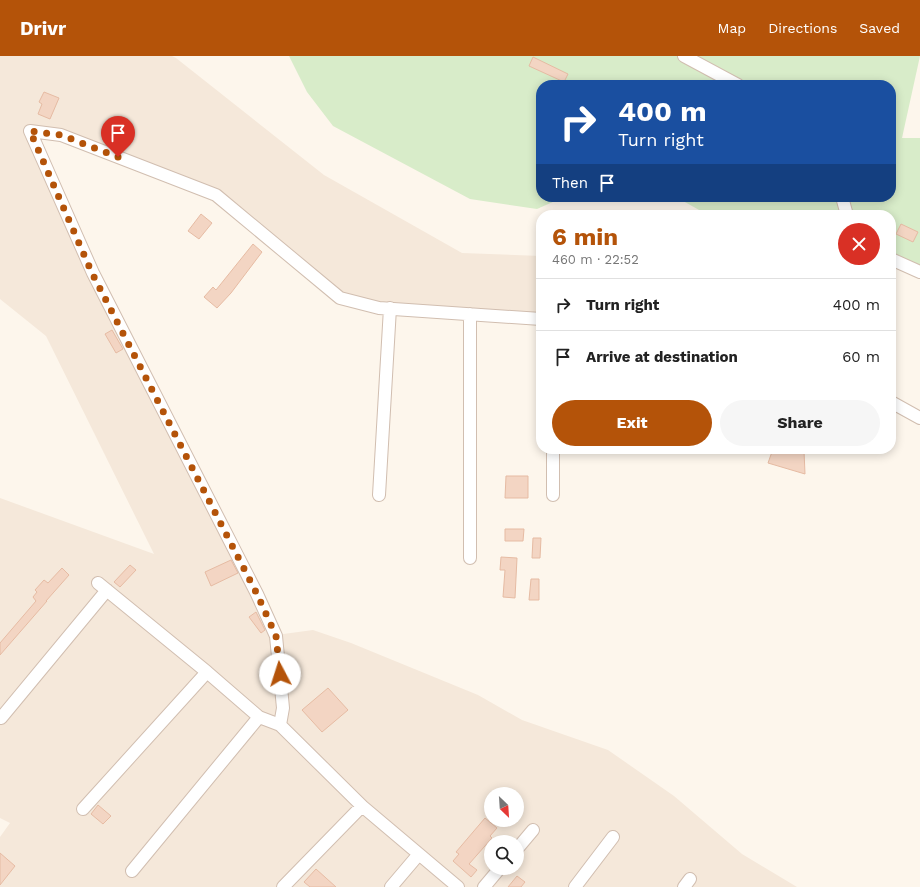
<!DOCTYPE html>
<meta charset="utf-8">
<style>
:root{--surface:#fff;--page:#f6f6f6;--text:#222;--muted:#767676;--line:#e0e0e0;--accent:#b45309}
body{margin:0;font-family:"Work Sans",sans-serif;background:var(--page);color:var(--text);height:100vh;display:flex;flex-direction:column;font-size:15px;white-space:nowrap}
*{box-sizing:border-box;margin:0}
p{font-size:13px;color:var(--muted)}
.icon{flex:none;width:22px;height:22px;fill:none;stroke:currentColor;stroke-width:2;stroke-linecap:round;stroke-linejoin:round}
.map{position:relative;flex:1;overflow:hidden}
.details{position:absolute;left:536px;top:154px;width:360px;height:244px;display:flex;flex-direction:column;background:var(--surface);border-radius:16px;box-shadow:0 2px 10px #0003}
.details>*{flex:none}
.hud{position:absolute;left:536px;top:24px;width:360px;height:122px;border-radius:16px;box-shadow:0 2px 10px #0003;background:#1a4fa0;color:#fff;overflow:hidden}
.needle{width:26px;rotate:155deg}
.buttons{position:absolute;left:484px;top:731px;display:grid;gap:8px}
.buttons a{display:grid;place-items:center;width:40px;height:40px;border-radius:50%;background:var(--surface);box-shadow:0 2px 10px #0003;font-size:20px}
.pin{position:absolute;display:grid;place-items:center;width:34px;height:34px;color:#fff;margin:-41px -17px;border-radius:50% 50% 50% 0;rotate:-45deg;box-shadow:0 0 4px #0007}
.pin .icon{rotate:45deg}
.me{position:absolute;width:44px;margin:-22px;rotate:355deg;stroke-linejoin:round;filter:drop-shadow(0 0 3px #0008)}
.turn{display:flex;align-items:center;gap:14px;height:84px;padding:0 16px;font-size:18px}
.turn .icon{width:52px;height:52px;stroke-width:2.5}
.turn b{display:block;font-size:28px;line-height:34px}
.then{display:flex;align-items:center;height:38px;padding:0 16px;background:#0003;gap:8px;font-size:15px}
.round{display:grid;place-items:center;flex:none;width:42px;height:42px;border-radius:21px;background:var(--page)}
.head{display:flex;align-items:center;justify-content:space-between;height:68px;padding:0 16px}
h1{font-size:24px;font-weight:700;line-height:30px;color:var(--accent)}
.cta{display:flex;gap:8px;margin-top:auto;padding:8px 16px}
.cta a{flex:1;height:46px;border-radius:24px;background:var(--accent);color:#fff;font-size:16px;font-weight:700;line-height:46px;text-align:center}
.cta a+a{background:var(--page);color:var(--text)}
ul{padding:0;list-style:none}
li{display:flex;align-items:center;gap:12px;height:52px;padding:0 16px;border-top:1px solid var(--line)}
li div{flex:1}
li b{display:block;font-size:15px}
li em{font-style:normal}
header{display:flex;align-items:center;gap:24px;box-sizing:border-box;height:56px;padding:0 20px;background:var(--accent);color:#fff}
header strong{font-size:19px}
nav{display:flex;gap:22px;margin-inline-start:auto;font-size:14px}
.map>svg:first-child{display:block}
</style>
<header>
<strong>Drivr</strong>
<nav><a>Map</a><a>Directions</a><a>Saved</a></nav>
</header>
<div class="map">
<svg width="920" height="831" viewBox="0 0 920 831">
<rect width="100%" height="100%" fill="#fdf6ec"/>
<!-- residential -->
<path fill="#f5e8da" fill-rule="evenodd" d="M 0,0 L 172,0 L 176,2 L 324,119 L 462,197 L 541,200 L 541,263 L 340,242 L 216,139 L 61,79 L 30,75 L 276,579 L 313,574 L 351,587 L 478,639 L 522,664 L 608,694 L 674,740 L 742,798 L 797,831 L 0,831 L 0,781 L 10,767 L 0,762 L 0,442 L 154,498 L 46,280 L 0,243 ZM 491,738 L 517,738 L 517,764 L 491,764 ZM 491,786 L 517,786 L 517,812 L 491,812 Z"/>
<!-- green -->
<path fill="#d8ecc9" d="M 289,0 L 920,0 L 902,82 L 920,82 L 920,212 L 891,198 L 891,159 L 708,159 L 676,141 L 891,141 L 891,29 L 541,29 L 541,141 L 564,141 L 537,153 L 470,143 L 333,70 L 307,36 Z"/>
<!-- building -->
<path fill="#f3d5c3" stroke="#e6bba3" d="M 533,1 L 568,18 L 564,26 L 529,10 Z
M 44,36 L 59,42 L 50,63 L 38,58 L 42,48 L 39,46 Z
M 201,158 L 212,167 L 199,183 L 188,175 Z
M 901,168 L 918,176 L 913,186 L 896,178 Z
M 253,188 L 262,196 L 231,237 L 217,252 L 204,241 L 213,231 L 216,234 Z
M 112,274 L 123,293 L 116,297 L 105,278 Z
M 773,393 L 798,393 L 804,395 L 805,418 L 768,407 Z
M 506,420 L 528,420 L 528,442 L 505,442 Z
M 505,473 L 524,473 L 523,485 L 505,485 Z
M 533,482 L 541,482 L 540,502 L 532,502 Z
M 501,501 L 517,502 L 515,542 L 503,541 L 505,514 L 500,514 Z
M 231,504 L 238,517 L 211,530 L 205,516 Z
M 130,509 L 136,514 L 120,531 L 114,526 Z
M 62,512 L 69,519 L 46,545 L 47,545 L 0,599 L 0,587 L 36,545 L 33,541 L 37,536 L 35,534 L 44,524 L 48,527 Z
M 531,523 L 539,523 L 539,544 L 529,544 Z
M 256,556 L 265,574 L 261,577 L 249,561 Z
M 328,632 L 348,654 L 322,676 L 302,654 Z
M 98,749 L 111,760 L 103,768 L 91,758 Z
M 485,762 L 497,772 L 490,780 L 492,782 L 469,808 L 477,814 L 471,821 L 453,805 L 459,798 L 456,796 Z
M 0,797 L 15,810 L 0,829 Z
M 316,813 L 336,831 L 310,831 L 304,826 Z
M 517,820 L 525,826 L 521,831 L 508,831 Z"/>
<g fill="none" stroke-linecap="round" stroke-linejoin="round">
<defs>
<path id="minor" d="M 684,0 L 738,29
M 842,141 L 847,159
M 891,203 L 920,216
M 891,346 L 920,362
M 379,439 L 390,252
M 553,439 L 553,393
M 470,502 L 470,258
M 98,527 L 207,616 L 259,661 L 280,669 L 362,750 L 458,831
M 1,662 L 107,534
M 280,669 L 283,652 L 276,580 L 257,538 L 93,217 L 30,75 L 61,79 L 216,139 L 340,242 L 379,252 L 541,263
M 83,753 L 207,616
M 517,793 L 533,774
M 132,815 L 259,661
M 283,831 L 362,750
M 391,831 L 419,798
M 484,831 L 500,812
M 575,831 L 613,781
M 684,831 L 690,823"/>
</defs>
<!-- minor casing -->
<use href="#minor" stroke="#d1beb0" stroke-width="14"/>
<!-- minor -->
<use href="#minor" stroke="#fff" stroke-width="12"/>
</g>
<g fill="none" stroke-linecap="round" stroke-linejoin="round">
<!-- route -->
<path stroke="#b45309" stroke-width="7" stroke-dasharray="0 12.6" d="M 118,101 L 61,79 L 30,75 L 92,217 L 257,538 L 276,580 L 280,618"/>
</g>
</svg>
<div class="buttons">
<a><svg class="needle" viewBox="-14 -14 28 28"><path d="M0-13l5 13h-10z" fill="#e53935"/><path d="M0 13l5-13h-10z" fill="#767676"/></svg></a>
<a><svg class="icon" aria-label="search" viewBox="0 0 24 24"><circle cx="10" cy="10" r="6"/><path d="M15 15l6 6"/></svg></a>
</div>
<div class="pin" style="left:118px;top:101px;background:#d93025"><svg class="icon" aria-label="arrive" viewBox="0 0 24 24"><path d="M6 21V4h12l-3 4 3 4H6"/></svg></div>
<svg class="me" style="left:280px;top:618px" viewBox="-20 -20 40 40"><circle r="19" fill="#fff"/><path d="M0-13L10 11 0 6-10 11z" fill="#b45309"/></svg>
<div class="hud">
<div class="turn"><svg class="icon" aria-label="right" viewBox="0 0 24 24"><path d="M7 20v-9h11M14 6l5 5-5 5"/></svg><div><b>400 m</b>Turn right</div></div>
<div class="then">Then<svg class="icon" aria-label="arrive" viewBox="0 0 24 24"><path d="M6 21V4h12l-3 4 3 4H6"/></svg></div>
</div>
<section class="details">
<div class="head"><div><h1>6 min</h1><p>460 m · 22:52</p></div><a class="round" style="background:#d93025;color:#fff"><svg class="icon" aria-label="close" viewBox="0 0 24 24"><path d="M6 6l12 12M18 6L6 18"/></svg></a></div>
<ul>
<li><svg class="icon" aria-label="right" viewBox="0 0 24 24"><path d="M7 20v-9h11M14 6l5 5-5 5"/></svg><div><b>Turn right</b></div><em>400 m</em></li>
<li><svg class="icon" aria-label="arrive" viewBox="0 0 24 24"><path d="M6 21V4h12l-3 4 3 4H6"/></svg><div><b>Arrive at destination</b></div><em>60 m</em></li>
</ul>
<div class="cta"><a>Exit</a><a>Share</a></div>
</section>
</div>
